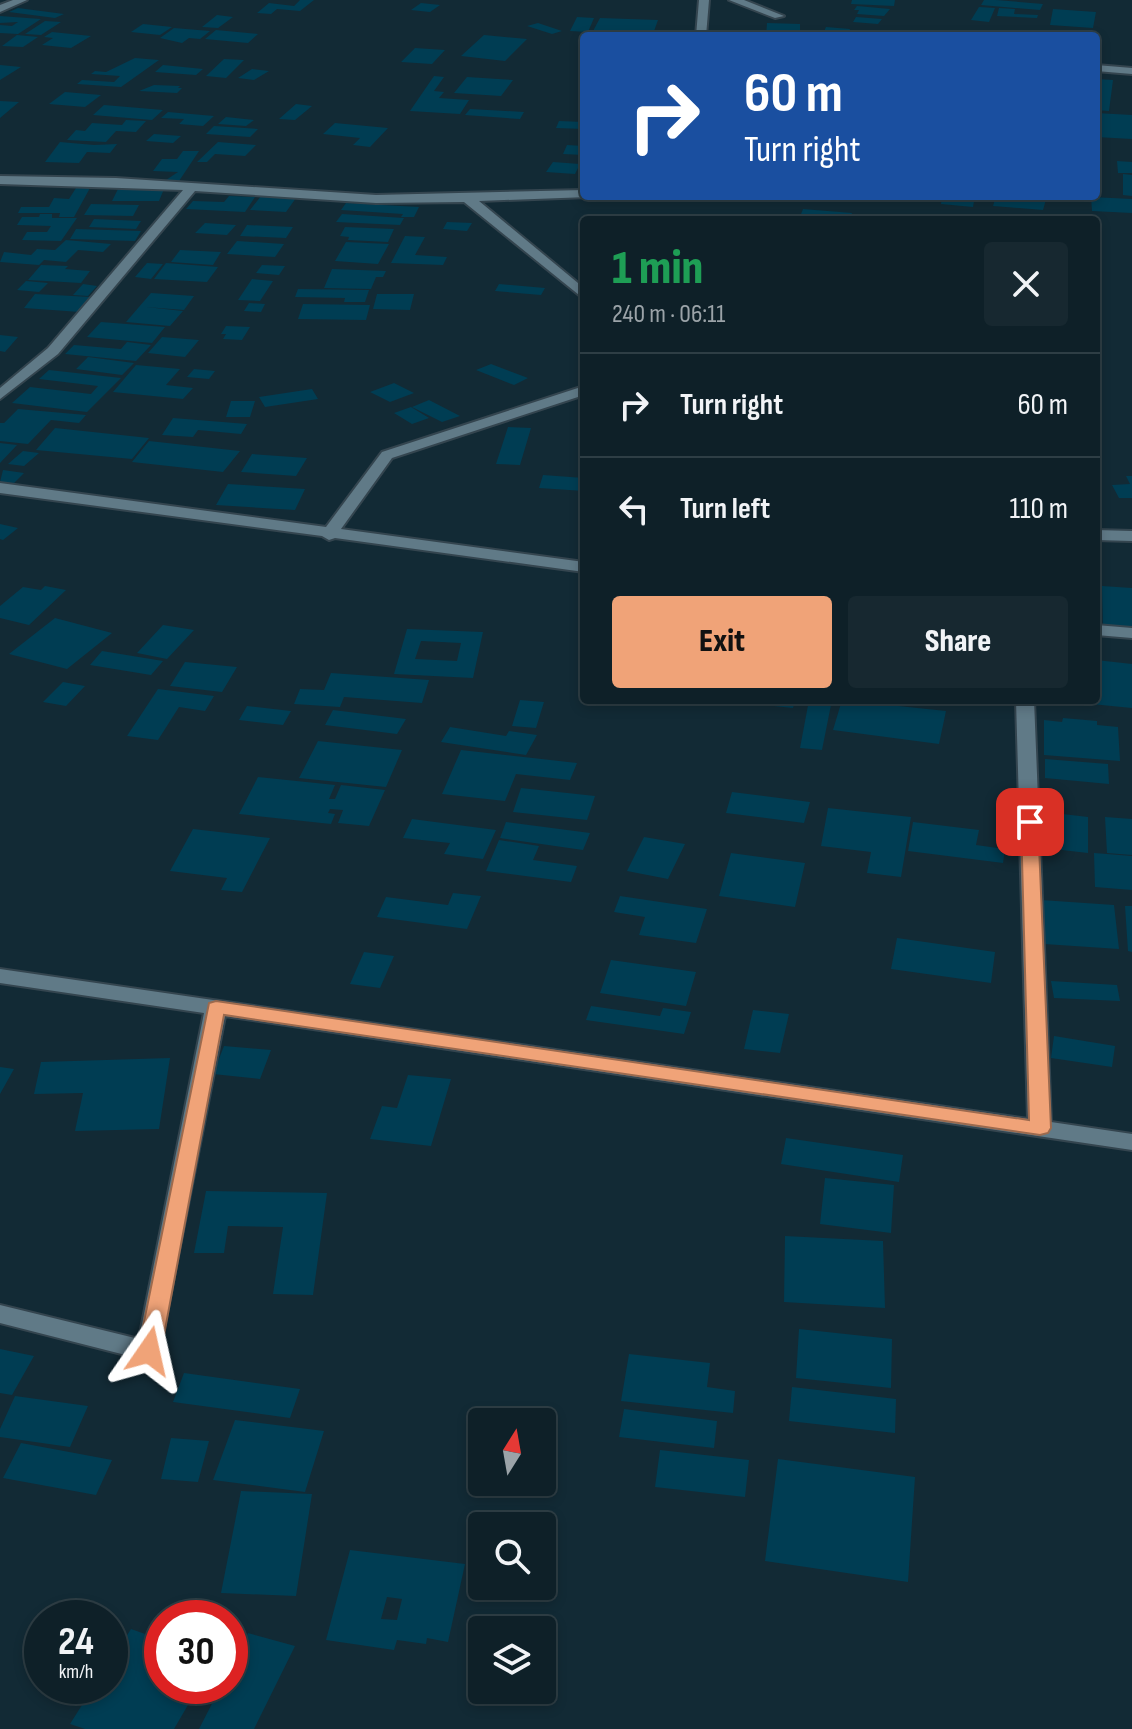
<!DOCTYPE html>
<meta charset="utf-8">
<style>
:root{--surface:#0e2028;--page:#172830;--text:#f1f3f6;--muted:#9ba3a8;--line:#2e3e45;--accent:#f0a378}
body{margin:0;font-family:"Sofia Sans Condensed",sans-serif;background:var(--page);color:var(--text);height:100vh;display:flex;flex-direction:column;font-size:30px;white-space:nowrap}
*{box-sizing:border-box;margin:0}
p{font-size:26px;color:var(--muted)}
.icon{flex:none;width:44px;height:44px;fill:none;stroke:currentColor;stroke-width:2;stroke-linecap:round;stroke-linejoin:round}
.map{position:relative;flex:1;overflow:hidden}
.side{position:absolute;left:580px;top:216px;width:520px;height:488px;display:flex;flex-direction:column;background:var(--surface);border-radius:8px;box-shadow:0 4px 12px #0003,0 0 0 2px var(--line)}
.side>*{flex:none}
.hud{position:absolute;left:580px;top:32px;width:520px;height:168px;border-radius:8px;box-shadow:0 4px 12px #0003,0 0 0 2px var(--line);background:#1a4fa0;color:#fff;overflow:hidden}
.needle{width:52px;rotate:11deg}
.buttons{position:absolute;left:468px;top:1408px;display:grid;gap:16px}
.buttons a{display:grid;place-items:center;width:88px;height:88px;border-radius:8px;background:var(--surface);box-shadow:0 4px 12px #0003,0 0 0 2px var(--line);font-size:40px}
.speed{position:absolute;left:24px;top:1600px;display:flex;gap:16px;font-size:40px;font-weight:700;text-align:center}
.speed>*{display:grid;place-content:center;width:104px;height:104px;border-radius:50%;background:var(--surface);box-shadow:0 4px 12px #0003,0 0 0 2px var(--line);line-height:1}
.speed small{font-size:20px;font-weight:400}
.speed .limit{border:12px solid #d22;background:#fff;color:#111}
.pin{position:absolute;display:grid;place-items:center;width:68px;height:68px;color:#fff;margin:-34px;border-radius:16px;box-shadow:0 4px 12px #0006}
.me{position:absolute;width:88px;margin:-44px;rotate:11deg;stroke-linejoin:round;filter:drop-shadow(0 0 6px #0008)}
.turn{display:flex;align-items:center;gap:28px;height:168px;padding:0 32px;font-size:36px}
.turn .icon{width:104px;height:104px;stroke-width:2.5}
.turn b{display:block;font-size:56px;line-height:68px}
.round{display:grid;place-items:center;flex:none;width:84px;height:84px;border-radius:8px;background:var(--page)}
.headline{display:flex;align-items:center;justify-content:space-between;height:136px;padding:0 32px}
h1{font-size:48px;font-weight:800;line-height:60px;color:#1e9e55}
.primary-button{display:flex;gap:16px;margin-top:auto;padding:16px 32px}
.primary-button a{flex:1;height:92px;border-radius:8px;background:var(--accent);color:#111;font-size:32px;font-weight:800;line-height:92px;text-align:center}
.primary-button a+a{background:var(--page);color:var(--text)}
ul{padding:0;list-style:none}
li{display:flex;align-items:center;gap:24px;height:104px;padding:0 32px;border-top:2px solid var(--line)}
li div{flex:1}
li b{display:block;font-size:30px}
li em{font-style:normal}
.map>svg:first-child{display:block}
</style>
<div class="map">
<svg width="1132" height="1729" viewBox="0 0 1132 1729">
<rect width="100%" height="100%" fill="#122a35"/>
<!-- building -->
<path fill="#003d53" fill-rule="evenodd" d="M 300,0 L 314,0 L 300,11 L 277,9 L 271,14 L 257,13 L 269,3 L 294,6 Z
M 852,0 L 895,0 L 894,6 L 851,4 Z
M 984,0 L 996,0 L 1043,4 L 1040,10 L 981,5 Z
M 421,3 L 440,5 L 430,12 L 411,10 Z
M 857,6 L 890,9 L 884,16 L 857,14 L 859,10 L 854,10 Z
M 979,7 L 995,8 L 989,22 L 971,20 Z
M 18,8 L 64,14 L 55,18 L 9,12 Z
M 999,8 L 1015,9 L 1014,14 L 1038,15 L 1037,18 L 997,16 Z
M 1053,9 L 1096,12 L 1093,28 L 1050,25 Z
M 217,15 L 233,17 L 218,28 L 202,27 Z
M 0,16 L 41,19 L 18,34 L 0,33 L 0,25 L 12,26 L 18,22 L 0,23 Z
M 577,17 L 594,18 L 588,32 L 570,31 Z
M 856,17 L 882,19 L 878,24 L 853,22 Z
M 600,18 L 658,20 L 653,34 L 593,31 Z
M 45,21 L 61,22 L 41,35 L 25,34 Z
M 538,23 L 562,31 L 552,34 L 527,26 Z
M 767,23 L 800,24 L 800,36 L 766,36 Z
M 143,24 L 172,27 L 160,35 L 131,32 Z
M 826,27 L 850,29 L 847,36 L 823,34 Z
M 174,28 L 210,31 L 200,39 L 189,38 L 182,43 L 160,38 Z
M 216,30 L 258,34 L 248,43 L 205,39 Z
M 52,32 L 91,36 L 71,48 L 42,45 L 53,38 L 44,37 Z
M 17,35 L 38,37 L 23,47 L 2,46 Z
M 484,35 L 527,39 L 505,61 L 461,56 Z
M 415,48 L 445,50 L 432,64 L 401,62 Z
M 135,58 L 159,60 L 121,87 L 77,84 L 82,80 L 114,82 L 120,76 L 91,74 L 95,71 L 106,72 Z
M 224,59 L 244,60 L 226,78 L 206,76 Z
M 0,65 L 21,67 L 0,80 Z
M 163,65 L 203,69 L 196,75 L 155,72 Z
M 252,69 L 269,71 L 254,80 L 238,78 Z
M 434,76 L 444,77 L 434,91 L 444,92 L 439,98 L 469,100 L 460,114 L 410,111 Z
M 467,77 L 513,80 L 501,96 L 454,93 Z
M 1096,79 L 1113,80 L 1109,111 L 1096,110 Z
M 154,85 L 180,86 L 178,88 L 182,88 L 177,93 L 139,91 Z
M 65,92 L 101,95 L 85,107 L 49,104 Z
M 0,101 L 19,102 L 0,118 Z
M 296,104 L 312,106 L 295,120 L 279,119 Z
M 104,105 L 163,110 L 152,120 L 93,115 Z
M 470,109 L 524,112 L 520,119 L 465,115 Z
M 168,112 L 214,116 L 203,126 L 179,124 L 184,119 L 161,118 Z
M 1096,113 L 1132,115 L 1132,139 L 1096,137 Z
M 226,117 L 254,120 L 246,126 L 218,124 Z
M 126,120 L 146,121 L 136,132 L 116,131 L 106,142 L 67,140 L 76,130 L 85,131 L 92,123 L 122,125 Z
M 559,121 L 584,122 L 584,129 L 556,128 Z
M 335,123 L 388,128 L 370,147 L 353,145 L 360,138 L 323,134 Z
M 214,126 L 258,129 L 250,137 L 206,134 Z
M 154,134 L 181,136 L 173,143 L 146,141 Z
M 60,142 L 94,145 L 117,144 L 110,153 L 87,152 L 79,163 L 45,162 Z
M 218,142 L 256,145 L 245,156 L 215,154 L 207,162 L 197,162 Z
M 567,145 L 584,146 L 584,155 L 563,154 Z
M 183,151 L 199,151 L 179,181 L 166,180 L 178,172 L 153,171 L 162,159 L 177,159 Z
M 1117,161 L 1132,162 L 1132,173 L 1118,173 Z
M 553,162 L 580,164 L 575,174 L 546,172 Z
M 1123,174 L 1132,175 L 1132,196 L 1123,195 Z
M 76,188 L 90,188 L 74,217 L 59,217 L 60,213 L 18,213 L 21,207 L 49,207 L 54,198 L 69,199 Z
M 118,189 L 164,189 L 159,201 L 112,201 Z
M 229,196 L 255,197 L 245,212 L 186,209 L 193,201 L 224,202 Z
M 261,196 L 296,198 L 286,212 L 250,210 Z
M 942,196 L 975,196 L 973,207 L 941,204 Z
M 996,196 L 1047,196 L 1043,210 L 993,206 Z
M 1091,197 L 1132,199 L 1132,213 L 1092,211 Z
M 346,203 L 419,207 L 414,217 L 401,217 L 403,214 L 341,210 Z
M 91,204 L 139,205 L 133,216 L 84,215 Z
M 803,209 L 852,213 L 850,220 L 824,220 L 826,216 L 801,214 Z
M 40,214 L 52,214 L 52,218 L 77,218 L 61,241 L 22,240 L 27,232 L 47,232 L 51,226 L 17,225 L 22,217 L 39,217 Z
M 342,214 L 404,218 L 400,225 L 336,222 Z
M 736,214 L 790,214 L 791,220 L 737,219 Z
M 94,219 L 141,221 L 136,229 L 89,227 Z
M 447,222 L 472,223 L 467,231 L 443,229 Z
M 205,223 L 236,225 L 227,235 L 195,233 Z
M 247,225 L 293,227 L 286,238 L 240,236 Z
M 345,227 L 394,229 L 388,242 L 348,240 L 349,237 L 340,236 Z
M 76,229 L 141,231 L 135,241 L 70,239 Z
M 405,236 L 425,237 L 415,255 L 447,257 L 443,265 L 391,263 Z
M 66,240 L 111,244 L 103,252 L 78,250 L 66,262 L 44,260 L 39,265 L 0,262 L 4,252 L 31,255 L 37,249 L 55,250 Z
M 237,241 L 284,244 L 275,257 L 227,254 Z
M 346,242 L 389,244 L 378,264 L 335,261 Z
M 180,250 L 221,252 L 213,265 L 171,262 Z
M 147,263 L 163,264 L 151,279 L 135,277 Z
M 166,263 L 218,267 L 207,282 L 154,279 Z
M 41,265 L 68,266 L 65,269 L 90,271 L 81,283 L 28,280 Z
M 262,265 L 285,266 L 279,275 L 256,273 Z
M 332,269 L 386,271 L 383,277 L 376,277 L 371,289 L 324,288 Z
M 252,279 L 273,281 L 260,301 L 238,300 Z
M 26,281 L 48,283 L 39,292 L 17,290 Z
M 83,284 L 97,286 L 88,296 L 73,295 Z
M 499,284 L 545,288 L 541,295 L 495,291 Z
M 298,289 L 369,290 L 365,302 L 344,302 L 345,298 L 295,297 Z
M 151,293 L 194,296 L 184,310 L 146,307 L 183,311 L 170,326 L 126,322 Z
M 35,294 L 91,297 L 80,312 L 24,308 Z
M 377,294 L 414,294 L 410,310 L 373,309 Z
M 249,303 L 265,304 L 261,312 L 244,311 Z
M 303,304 L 370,305 L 366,320 L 298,319 Z
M 101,322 L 165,327 L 152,343 L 87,337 Z
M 226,326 L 250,327 L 242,340 L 223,339 L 226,334 L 221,334 Z
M 0,335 L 18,337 L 5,352 L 0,351 Z
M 162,337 L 199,340 L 185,357 L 148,353 Z
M 127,342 L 151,345 L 136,361 L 65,354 L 74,345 L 121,349 Z
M 88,357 L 134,363 L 122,375 L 76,369 Z
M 491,364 L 528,378 L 514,385 L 476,370 Z
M 136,365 L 180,369 L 166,385 L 193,388 L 183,399 L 113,392 Z
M 194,369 L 215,371 L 209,379 L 187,377 Z
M 49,370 L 121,378 L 87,412 L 12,403 L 30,387 L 91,394 L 98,386 L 39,379 Z
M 394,383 L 414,393 L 390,402 L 370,392 Z
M 312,389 L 318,399 L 265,407 L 259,397 Z
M 429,400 L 460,416 L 442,422 L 412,407 Z
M 231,401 L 255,401 L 250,417 L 226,417 Z
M 411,407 L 429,418 L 412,424 L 394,413 Z
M 18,409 L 86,415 L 79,423 L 51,420 L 28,444 L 0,441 L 0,423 L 4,423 Z
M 173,418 L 247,424 L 241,434 L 198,430 L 193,437 L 162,435 Z
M 508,427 L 531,428 L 520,465 L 496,464 Z
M 55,428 L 149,438 L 132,459 L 36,450 Z
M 149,441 L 240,451 L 223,472 L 132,462 Z
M 0,443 L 17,445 L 0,463 Z
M 23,451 L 39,453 L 24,466 L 8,464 Z
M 252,454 L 307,458 L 296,476 L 241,472 Z
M 3,470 L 24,473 L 14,483 L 0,482 Z
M 543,475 L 584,478 L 584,491 L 539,488 Z
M 1126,476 L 1132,476 L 1132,498 L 1119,498 L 1112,485 L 1130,484 Z
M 228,484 L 305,489 L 295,510 L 216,505 Z
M 0,524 L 18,528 L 3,540 L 0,539 Z
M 45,586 L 66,590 L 29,625 L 0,618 L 0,606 L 23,587 L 41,590 Z
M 1102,586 L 1132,588 L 1132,631 L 1103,629 Z
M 55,618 L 112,633 L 67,669 L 9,654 Z
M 163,625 L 194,630 L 167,659 L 137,653 Z
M 407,629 L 483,632 L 473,678 L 394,674 ZM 421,641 L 461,643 L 457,661 L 415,659 Z
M 102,651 L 163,661 L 151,675 L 90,665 Z
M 1096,660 L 1132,664 L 1132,708 L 1071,702 L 1096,700 Z
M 185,662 L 237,667 L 222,692 L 170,686 Z
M 331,673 L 429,680 L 422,703 L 344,697 L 340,707 L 294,704 L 300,689 L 324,690 Z
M 63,682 L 85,686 L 66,706 L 43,702 Z
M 158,689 L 214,696 L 205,711 L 179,707 L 158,740 L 127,736 Z
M 520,700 L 544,702 L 536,728 L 512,726 Z
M 745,700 L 795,700 L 793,708 L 744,703 Z
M 809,700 L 832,700 L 822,750 L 800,748 Z
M 842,700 L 946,711 L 939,744 L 833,730 Z
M 247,706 L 291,711 L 283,725 L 239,720 Z
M 333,710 L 406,719 L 397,734 L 325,725 Z
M 1063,718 L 1097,721 L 1097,725 L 1118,727 L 1120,761 L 1044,755 L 1044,720 L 1062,722 Z
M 450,727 L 506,736 L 509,731 L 537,735 L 526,755 L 441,742 Z
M 318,741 L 402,750 L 386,787 L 299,778 Z
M 461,750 L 577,763 L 570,780 L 516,774 L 505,801 L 442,794 Z
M 1045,759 L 1108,764 L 1109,784 L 1045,778 Z
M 258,777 L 335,785 L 329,799 L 335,799 L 341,785 L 385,790 L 369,826 L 338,823 L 343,810 L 330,809 L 328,813 L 335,814 L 331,824 L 239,814 Z
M 521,788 L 595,796 L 587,820 L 513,812 Z
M 732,792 L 810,802 L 804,823 L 726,813 Z
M 828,808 L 911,817 L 901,877 L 867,873 L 871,852 L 821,846 Z
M 1037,811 L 1088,817 L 1088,853 L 1036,847 Z
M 1105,817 L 1132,819 L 1132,855 L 1107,853 Z
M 412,819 L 496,830 L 483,859 L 444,854 L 450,843 L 403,838 Z
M 506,822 L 590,833 L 583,850 L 500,838 Z
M 913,822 L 979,830 L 976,845 L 1005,849 L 1003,863 L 908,851 Z
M 193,829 L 270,838 L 242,892 L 221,890 L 227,878 L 170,871 Z
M 644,837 L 685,844 L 668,879 L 627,871 Z
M 499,840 L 539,846 L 533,860 L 577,866 L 571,882 L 486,871 Z
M 731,853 L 805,863 L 795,907 L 719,896 Z
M 1094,853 L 1132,856 L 1132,890 L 1095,887 Z
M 453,893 L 481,896 L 467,929 L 377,917 L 386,897 L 448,905 Z
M 620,896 L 707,909 L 696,943 L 639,935 L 645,917 L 614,912 Z
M 1041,900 L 1114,905 L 1119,949 L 1044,944 Z
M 1125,906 L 1132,906 L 1132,952 L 1128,951 Z
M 897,938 L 995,952 L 991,983 L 891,969 Z
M 364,952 L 394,956 L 380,988 L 350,984 Z
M 611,960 L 696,972 L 686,1006 L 600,993 Z
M 1051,981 L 1117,985 L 1120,1001 L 1054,998 Z
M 591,1006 L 660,1016 L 663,1008 L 691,1012 L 684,1034 L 586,1020 Z
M 753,1010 L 789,1014 L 780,1053 L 744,1049 Z
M 1054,1036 L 1115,1046 L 1112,1067 L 1051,1058 Z
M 224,1046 L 271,1050 L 260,1079 L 213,1074 Z
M 170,1058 L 159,1129 L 75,1131 L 83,1093 L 34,1094 L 41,1062 Z
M 0,1067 L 14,1069 L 0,1094 Z
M 408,1075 L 451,1079 L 431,1146 L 370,1139 L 382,1106 L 397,1108 Z
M 786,1138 L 903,1155 L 899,1182 L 781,1164 Z
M 825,1178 L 894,1185 L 891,1233 L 820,1224 Z
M 206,1191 L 327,1193 L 313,1295 L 273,1294 L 283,1227 L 228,1226 L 224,1253 L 194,1253 Z
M 785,1236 L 883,1241 L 885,1308 L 784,1302 Z
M 799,1329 L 892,1339 L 891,1388 L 796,1378 Z
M 0,1349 L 34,1356 L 12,1395 L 0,1393 Z
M 629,1354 L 710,1363 L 707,1387 L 735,1391 L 733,1413 L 621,1401 Z
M 184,1373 L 300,1389 L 290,1418 L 173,1402 Z
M 792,1387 L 896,1399 L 895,1433 L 789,1421 Z
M 15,1396 L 88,1406 L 70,1447 L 0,1437 L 0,1429 Z
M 624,1409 L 717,1421 L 714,1448 L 619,1437 Z
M 235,1420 L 324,1431 L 305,1492 L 213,1480 Z
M 171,1438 L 209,1441 L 198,1482 L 161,1479 Z
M 21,1443 L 112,1460 L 96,1495 L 3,1478 Z
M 660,1450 L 749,1460 L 745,1497 L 655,1487 Z
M 778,1459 L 915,1477 L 908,1582 L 765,1561 Z
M 241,1491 L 312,1494 L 296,1596 L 221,1593 Z
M 350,1550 L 465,1564 L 448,1642 L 427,1638 L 426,1644 L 397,1640 L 394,1650 L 326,1640 ZM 387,1597 L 402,1599 L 397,1620 L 381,1619 Z
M 131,1629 L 162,1640 L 162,1686 L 199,1686 L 174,1729 L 85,1729 L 70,1724 L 94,1686 L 110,1686 L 110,1662 Z
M 248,1633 L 295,1646 L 254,1729 L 199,1729 L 221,1686 L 230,1686 L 230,1668 Z"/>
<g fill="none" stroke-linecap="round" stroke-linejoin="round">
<defs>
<path id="minor" d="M 13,0 L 27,0 L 0,12 L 0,5 Z
M 699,0 L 709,0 L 706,36 L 696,36 Z
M 729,0 L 744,0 L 784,16 L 775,18 Z
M 1096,65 L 1132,68 L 1132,74 L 1096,71 Z
M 0,176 L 116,178 L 376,195 L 584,190 L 584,196 L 588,197 L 479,201 L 584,288 L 584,299 L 464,202 L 376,203 L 195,191 L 58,354 L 0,399 L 0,388 L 48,348 L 183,190 L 0,184 Z
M 584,386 L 584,395 L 392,458 L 341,529 L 584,562 L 584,572 L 335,538 L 329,540 L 322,536 L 0,493 L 0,483 L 326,527 L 382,452 Z
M 1096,530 L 1132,531 L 1132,541 L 1096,540 Z
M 1096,625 L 1132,628 L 1132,638 L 1096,635 Z
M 1016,700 L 1034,700 L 1051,1122 L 1132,1134 L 1132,1150 L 225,1016 L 158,1358 L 149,1361 L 0,1323 L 0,1305 L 139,1339 L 204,1013 L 0,983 L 0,969 L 1028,1119 Z"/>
</defs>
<!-- minor casing -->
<use href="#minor" stroke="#34454f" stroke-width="4"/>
<!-- minor -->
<use href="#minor" fill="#607a87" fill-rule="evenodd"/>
</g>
<!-- route -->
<path fill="#f0a378" stroke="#9c6a4e" stroke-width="2" d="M 1030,817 L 1038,822 L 1051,1128 L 1048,1133 L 1040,1135 L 224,1015 L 161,1351 L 157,1357 L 149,1359 L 141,1357 L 138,1351 L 209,1003 L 216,1001 L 1029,1120 L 1021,822 Z"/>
</svg>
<div class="buttons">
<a><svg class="needle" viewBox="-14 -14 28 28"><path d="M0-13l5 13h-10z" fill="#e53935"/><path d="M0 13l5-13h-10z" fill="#9ba3a8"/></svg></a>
<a><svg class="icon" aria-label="search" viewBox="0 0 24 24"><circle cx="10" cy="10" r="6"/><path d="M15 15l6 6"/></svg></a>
<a><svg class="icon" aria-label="layers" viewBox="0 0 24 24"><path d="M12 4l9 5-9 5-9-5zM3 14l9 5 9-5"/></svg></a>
</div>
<div class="speed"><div>24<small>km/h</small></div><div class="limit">30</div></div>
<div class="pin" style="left:1030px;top:822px;background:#d93025"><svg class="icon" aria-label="arrive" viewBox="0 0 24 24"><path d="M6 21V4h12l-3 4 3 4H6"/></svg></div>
<svg class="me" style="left:149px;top:1351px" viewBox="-20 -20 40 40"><path d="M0-17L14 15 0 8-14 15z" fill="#f0a378" stroke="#fff" stroke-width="4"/></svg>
<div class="hud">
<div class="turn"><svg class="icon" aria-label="right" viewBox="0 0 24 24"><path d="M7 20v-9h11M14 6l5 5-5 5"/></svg><div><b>60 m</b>Turn right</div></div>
</div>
<section class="side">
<div class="headline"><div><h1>1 min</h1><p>240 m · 06:11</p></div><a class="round"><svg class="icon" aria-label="close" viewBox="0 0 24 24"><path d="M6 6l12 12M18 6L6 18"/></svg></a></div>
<ul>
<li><svg class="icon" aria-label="right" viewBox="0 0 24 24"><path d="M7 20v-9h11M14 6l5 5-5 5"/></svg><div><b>Turn right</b></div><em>60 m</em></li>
<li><svg class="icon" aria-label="left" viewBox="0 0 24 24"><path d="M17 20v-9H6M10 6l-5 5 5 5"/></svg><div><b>Turn left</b></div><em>110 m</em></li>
</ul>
<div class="primary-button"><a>Exit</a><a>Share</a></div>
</section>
</div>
